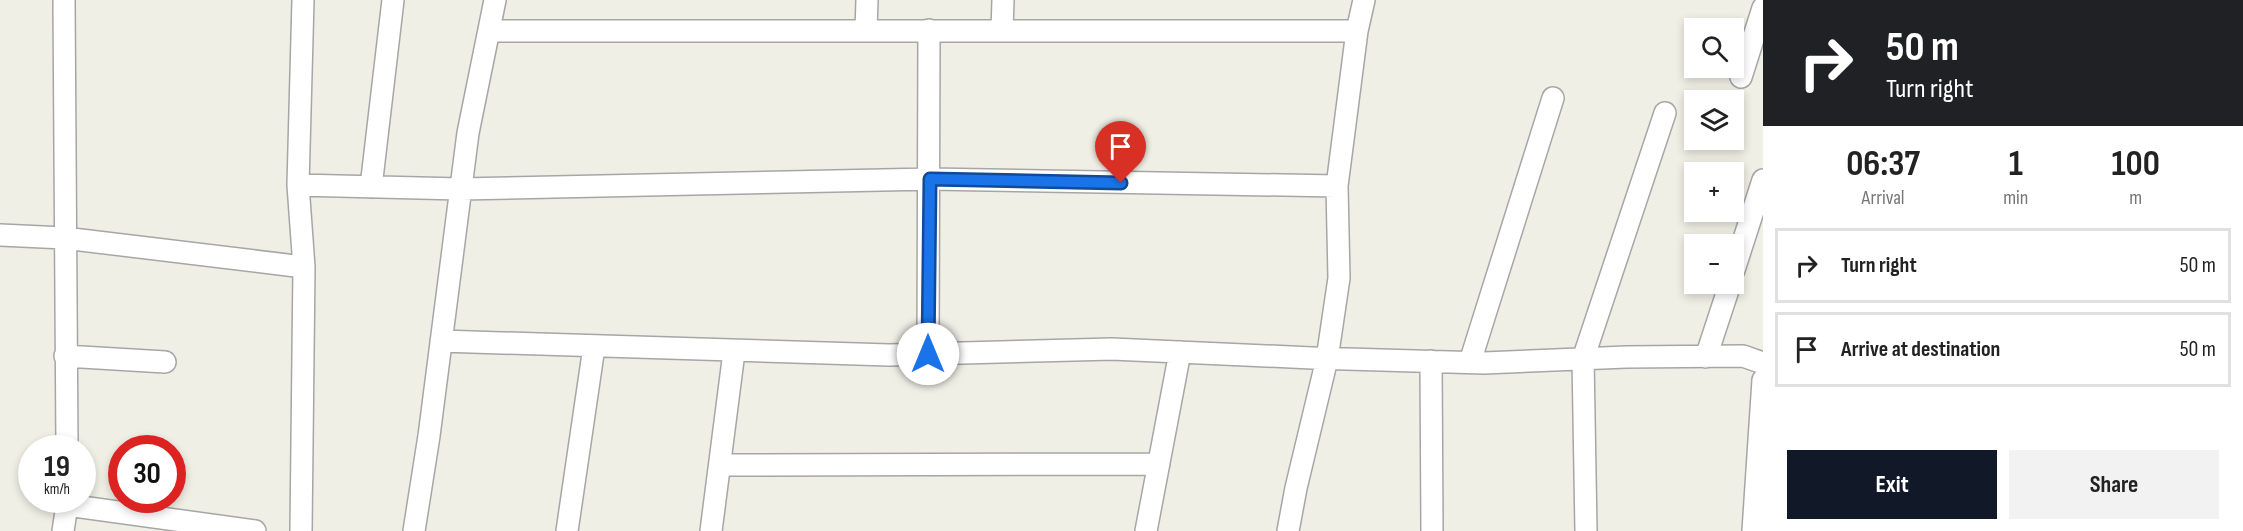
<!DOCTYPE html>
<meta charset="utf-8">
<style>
:root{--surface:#fff;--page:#f2f2f2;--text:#222;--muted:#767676;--line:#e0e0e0;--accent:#111827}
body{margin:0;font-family:"Sofia Sans Condensed",sans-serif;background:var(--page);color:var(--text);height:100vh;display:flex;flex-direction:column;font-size:22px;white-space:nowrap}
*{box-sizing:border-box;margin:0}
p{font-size:20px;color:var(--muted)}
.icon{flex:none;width:33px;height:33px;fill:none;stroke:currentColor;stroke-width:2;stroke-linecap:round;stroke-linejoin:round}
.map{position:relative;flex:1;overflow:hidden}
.side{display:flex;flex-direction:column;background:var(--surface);width:480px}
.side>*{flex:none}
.hud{background:#202124;color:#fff;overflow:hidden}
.fabs{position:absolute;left:1684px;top:18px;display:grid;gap:12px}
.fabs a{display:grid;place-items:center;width:60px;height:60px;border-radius:0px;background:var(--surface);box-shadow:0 3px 9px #0003;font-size:30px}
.speed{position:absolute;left:18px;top:435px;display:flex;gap:12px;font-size:30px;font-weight:700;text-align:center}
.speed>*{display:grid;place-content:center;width:78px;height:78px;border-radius:50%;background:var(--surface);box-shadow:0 3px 9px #0003;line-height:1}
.speed small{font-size:15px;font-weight:400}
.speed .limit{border:9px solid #d22;background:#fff;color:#111}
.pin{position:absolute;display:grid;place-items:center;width:51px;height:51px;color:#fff;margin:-62px -26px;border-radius:50% 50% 50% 0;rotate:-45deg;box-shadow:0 0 6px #0007}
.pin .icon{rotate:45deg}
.me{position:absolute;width:66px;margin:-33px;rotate:0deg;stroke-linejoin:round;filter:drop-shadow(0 0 4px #0008)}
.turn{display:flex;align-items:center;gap:21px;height:126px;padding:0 24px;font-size:27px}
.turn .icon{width:78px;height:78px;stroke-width:2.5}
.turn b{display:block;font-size:42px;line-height:51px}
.eta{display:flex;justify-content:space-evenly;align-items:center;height:102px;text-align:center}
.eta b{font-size:36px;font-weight:700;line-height:42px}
.button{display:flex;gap:12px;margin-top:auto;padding:12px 24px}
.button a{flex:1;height:69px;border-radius:0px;background:var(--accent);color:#fff;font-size:24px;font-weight:700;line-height:69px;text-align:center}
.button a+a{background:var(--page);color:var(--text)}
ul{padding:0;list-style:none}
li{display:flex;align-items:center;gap:18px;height:75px;margin:0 12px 9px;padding:0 12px;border:3px solid var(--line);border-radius:0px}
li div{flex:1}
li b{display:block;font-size:22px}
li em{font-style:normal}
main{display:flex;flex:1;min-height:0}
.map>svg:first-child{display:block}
</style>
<main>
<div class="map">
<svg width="1763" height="531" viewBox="0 0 1763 531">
<rect width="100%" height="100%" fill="#f0efe5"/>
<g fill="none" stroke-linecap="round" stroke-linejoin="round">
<defs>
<path id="street" d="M 64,0 L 67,448
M 303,0 L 298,185 L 304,267
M 866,30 L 867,0
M 1002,30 L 1003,0
M 489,31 L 1357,31
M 1741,77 L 1763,8
M 298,185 L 460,189 L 930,179 L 1337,186
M 371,187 L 393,0
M 0,235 L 64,238 L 304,267 L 301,531
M 1734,270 L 1763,180
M 441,341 L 889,355 L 1112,349 L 1312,358 L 1484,363 L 1626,357 L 1743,356 L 1763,363
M 928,354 L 929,30
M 65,356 L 165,362
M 1706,357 L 1730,284
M 1431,361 L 1432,531
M 1470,362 L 1553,98
M 720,465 L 1159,464
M 67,500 L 67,505 L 255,531
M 63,531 L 67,505
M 414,531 L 429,436 L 468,133 L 495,0
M 567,531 L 594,347
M 711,531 L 734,352
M 1146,531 L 1180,352
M 1288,531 L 1296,488 L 1327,359 L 1339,278 L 1337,186 L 1357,31 L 1364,0
M 1586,531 L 1583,359 L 1665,113
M 1753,531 L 1763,380"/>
</defs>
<!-- street casing -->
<use href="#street" stroke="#a6a6a6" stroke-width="24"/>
<!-- street -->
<use href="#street" stroke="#fff" stroke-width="21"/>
</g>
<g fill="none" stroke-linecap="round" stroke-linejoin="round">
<defs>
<path id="route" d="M 928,354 L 930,179 L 1121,183"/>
</defs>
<!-- route casing -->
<use href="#route" stroke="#114b97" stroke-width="15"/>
<!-- route -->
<use href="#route" stroke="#1a73e8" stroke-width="10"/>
</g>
</svg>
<div class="fabs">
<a><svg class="icon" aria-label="search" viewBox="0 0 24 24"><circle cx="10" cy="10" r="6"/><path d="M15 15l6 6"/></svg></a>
<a><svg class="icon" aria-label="layers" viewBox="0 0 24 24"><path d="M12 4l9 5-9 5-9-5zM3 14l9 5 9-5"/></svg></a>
<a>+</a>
<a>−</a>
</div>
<div class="speed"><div>19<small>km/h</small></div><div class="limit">30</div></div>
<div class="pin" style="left:1121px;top:183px;background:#d93025"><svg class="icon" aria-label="arrive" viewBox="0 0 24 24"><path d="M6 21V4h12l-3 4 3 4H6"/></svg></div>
<svg class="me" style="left:928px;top:354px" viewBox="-20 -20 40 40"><circle r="19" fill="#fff"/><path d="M0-13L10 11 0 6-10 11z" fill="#1a73e8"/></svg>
</div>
<section class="side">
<div class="hud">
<div class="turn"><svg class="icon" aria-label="right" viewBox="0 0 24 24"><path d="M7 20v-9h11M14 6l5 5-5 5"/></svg><div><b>50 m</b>Turn right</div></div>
</div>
<div class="eta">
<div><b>06:37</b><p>Arrival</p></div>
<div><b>1</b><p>min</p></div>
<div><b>100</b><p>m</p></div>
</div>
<ul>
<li><svg class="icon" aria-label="right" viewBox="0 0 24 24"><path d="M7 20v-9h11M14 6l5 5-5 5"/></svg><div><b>Turn right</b></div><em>50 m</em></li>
<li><svg class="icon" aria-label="arrive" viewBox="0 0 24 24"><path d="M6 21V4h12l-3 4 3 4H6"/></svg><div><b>Arrive at destination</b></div><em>50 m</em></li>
</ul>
<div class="button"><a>Exit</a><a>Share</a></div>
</section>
</main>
